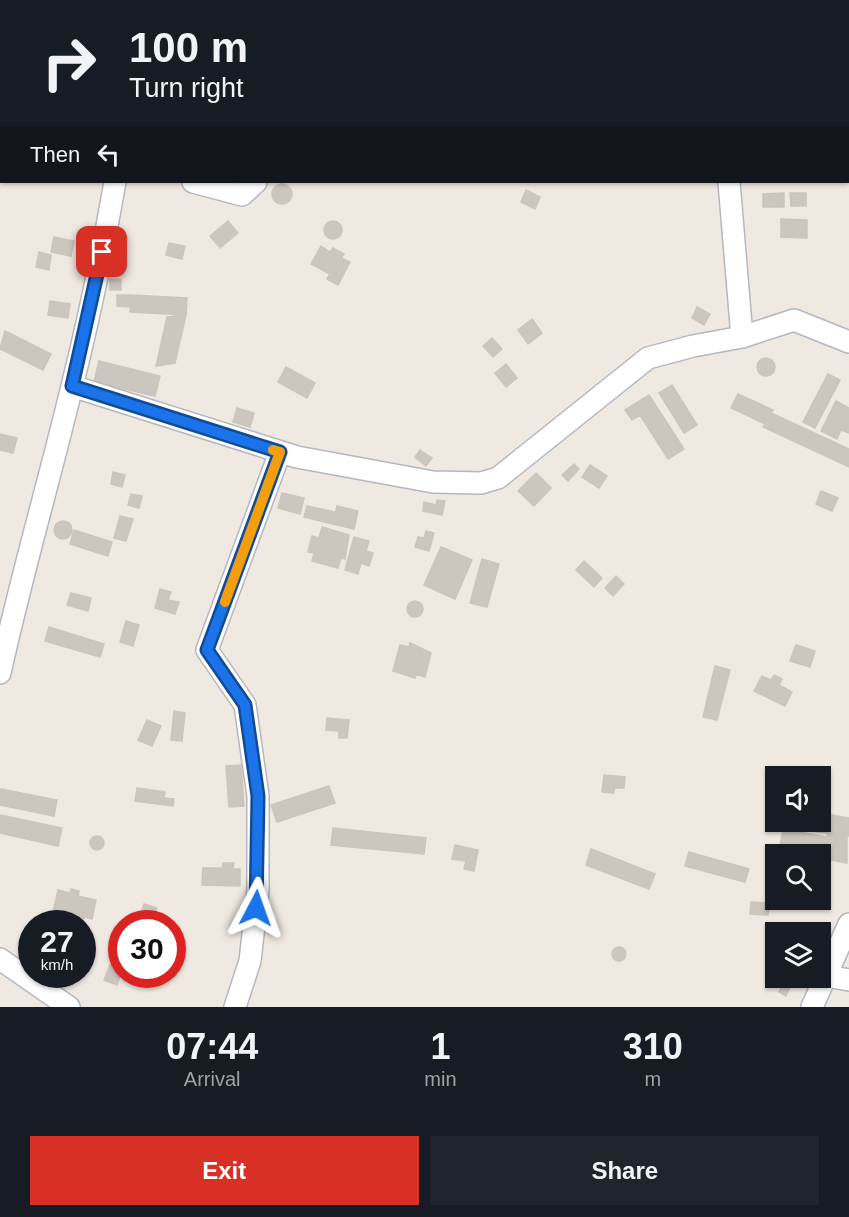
<!DOCTYPE html>
<style>
:root{--surface:#171b24;--page:#20242c;--text:#f1f3f6;--muted:#9ea1a6;--accent:#d93025}
body{margin:0;font-family:Arial,sans-serif;background:var(--page);color:var(--text);height:100vh;display:flex;flex-direction:column;font-size:22px;white-space:nowrap}
*{box-sizing:border-box;margin:0}
p{font-size:20px;color:var(--muted)}
.icon{flex:none;width:33px;height:33px;fill:none;stroke:currentColor;stroke-width:2;stroke-linecap:round;stroke-linejoin:round}
.map{position:relative;height:1007px;overflow:hidden}
.panel{display:flex;flex-direction:column;background:var(--surface);flex:1}
.panel>*{flex:none}
.banner{position:absolute;left:0px;top:0px;width:849px;height:183px;box-shadow:0 2px 4px #0004;background:#171b24;color:var(--text);overflow:hidden}
.fabs{position:absolute;left:765px;top:766px;display:grid;gap:12px}
.fabs a{display:grid;place-items:center;width:66px;height:66px;border-radius:0px;background:var(--surface);box-shadow:0 2px 4px #0004;font-size:30px}
.speed{position:absolute;left:18px;top:910px;display:flex;gap:12px;font-size:30px;font-weight:700;text-align:center}
.speed>*{display:grid;place-content:center;width:78px;height:78px;border-radius:50%;background:var(--surface);box-shadow:0 2px 4px #0004;line-height:1}
.speed small{font-size:15px;font-weight:400}
.speed .limit{border:9px solid #d22;background:#fff;color:#111}
.pin{position:absolute;display:grid;place-items:center;width:51px;height:51px;color:#fff;margin:-26px;border-radius:12px;box-shadow:0 3px 9px #0006}
.me{position:absolute;width:66px;margin:-33px;rotate:4deg;stroke-linejoin:round;filter:drop-shadow(0 0 4px #0008)}
.turn{display:flex;align-items:center;gap:21px;height:126px;padding:0 30px;font-size:27px}
.turn .icon{width:78px;height:78px;stroke-width:2.5}
.turn b{display:block;font-size:42px;line-height:51px}
.then{display:flex;align-items:center;height:57px;padding:0 30px;background:#0003;gap:12px;font-size:22px}
.eta{display:flex;justify-content:space-evenly;align-items:center;height:102px;text-align:center}
.eta b{font-size:36px;font-weight:700;line-height:42px}
.button{display:flex;gap:12px;margin-top:auto;padding:12px 30px}
.button a{flex:1;height:69px;border-radius:0px;background:var(--accent);color:#fff;font-size:24px;font-weight:700;line-height:69px;text-align:center}
.button a+a{background:var(--page);color:var(--text)}
.map>svg:first-child{display:block}
</style>
<div class="map">
<svg width="849" height="1007" viewBox="0 0 849 1007">
<rect width="100%" height="100%" fill="#efe9e1"/>
<!-- building -->
<path fill="#cbc7bf" stroke="#cbc5ba" stroke-width="1.5" d="M272 194a10 10 0 1 1 20 0a10 10 0 1 1-20 0Z
M 526,190 L 540,197 L 535,209 L 521,202 Z
M 784,193 L 784,207 L 763,207 L 763,194 Z
M 790,193 L 806,193 L 806,206 L 791,206 Z
M 781,219 L 807,220 L 807,238 L 781,237 Z
M 228,221 L 238,233 L 220,248 L 210,236 Z
M324 230a9 9 0 1 1 18 0a9 9 0 1 1-18 0Z
M 54,237 L 74,241 L 71,256 L 51,252 Z
M 169,243 L 185,246 L 182,259 L 166,255 Z
M 321,246 L 330,252 L 333,248 L 344,254 L 341,258 L 350,262 L 338,285 L 327,279 L 330,274 L 311,264 Z
M 39,252 L 51,255 L 49,270 L 36,267 Z
M 110,279 L 121,280 L 121,290 L 110,290 Z
M 117,295 L 131,295 L 130,307 L 117,306 Z
M 131,295 L 187,298 L 186,315 L 130,312 Z
M 50,301 L 70,304 L 68,318 L 48,315 Z
M 697,307 L 710,314 L 704,325 L 692,318 Z
M 186,315 L 175,363 L 156,366 L 167,317 Z
M 532,319 L 542,333 L 528,344 L 518,330 Z
M 5,331 L 51,354 L 43,370 L 0,349 Z
M 492,338 L 502,349 L 493,357 L 483,346 Z
M757 367a9 9 0 1 1 18 0a9 9 0 1 1-18 0Z
M 99,361 L 160,376 L 155,396 L 94,382 Z
M 506,364 L 517,378 L 506,387 L 495,373 Z
M 286,367 L 315,383 L 307,398 L 278,382 Z
M 828,374 L 840,380 L 815,428 L 803,422 Z
M 672,385 L 697,425 L 684,433 L 659,393 Z
M 738,394 L 773,410 L 771,413 L 849,449 L 849,467 L 763,427 L 765,424 L 731,408 Z
M 649,395 L 684,449 L 668,459 L 640,415 L 632,420 L 625,410 Z
M 836,401 L 849,408 L 849,433 L 841,430 L 837,439 L 821,431 Z
M 237,408 L 254,413 L 250,427 L 233,422 Z
M 0,434 L 17,438 L 13,453 L 0,450 Z
M 420,450 L 432,458 L 426,466 L 415,457 Z
M 574,464 L 579,469 L 568,481 L 562,475 Z
M 590,465 L 607,476 L 599,488 L 582,477 Z
M 113,472 L 125,475 L 122,487 L 111,484 Z
M 536,473 L 551,488 L 534,506 L 518,491 Z
M 821,491 L 838,498 L 832,511 L 816,504 Z
M 282,493 L 304,498 L 300,514 L 278,508 Z
M 131,494 L 142,496 L 139,508 L 128,505 Z
M 437,500 L 445,501 L 442,515 L 423,511 L 424,502 L 436,505 Z
M 307,506 L 335,512 L 333,524 L 304,517 Z
M 337,506 L 358,511 L 354,529 L 333,524 Z
M 120,516 L 133,519 L 126,541 L 114,538 Z
M54 530a9 9 0 1 1 18 0a9 9 0 1 1-18 0Z
M 322,527 L 349,535 L 345,559 L 341,558 L 338,568 L 312,561 L 314,553 L 308,552 L 312,536 L 319,538 Z
M 74,530 L 112,542 L 108,556 L 70,544 Z
M 426,531 L 434,533 L 429,551 L 415,547 L 418,537 L 424,538 Z
M 354,537 L 369,541 L 366,551 L 373,553 L 369,566 L 361,563 L 358,574 L 345,570 Z
M 441,547 L 472,560 L 455,599 L 424,585 Z
M 482,559 L 499,564 L 487,607 L 470,603 Z
M 584,561 L 602,578 L 594,587 L 576,570 Z
M 616,576 L 624,584 L 613,596 L 605,588 Z
M 160,589 L 171,592 L 168,600 L 179,602 L 175,614 L 155,608 Z
M 71,593 L 91,598 L 88,611 L 67,605 Z
M407 609a8 8 0 1 1 16 0a8 8 0 1 1-16 0Z
M 126,621 L 139,625 L 133,646 L 120,642 Z
M 49,627 L 104,644 L 100,657 L 45,641 Z
M 410,643 L 431,653 L 425,677 L 416,674 L 415,678 L 393,671 L 400,645 L 409,647 Z
M 796,645 L 815,651 L 810,667 L 790,661 Z
M 715,666 L 730,670 L 717,720 L 703,717 Z
M 774,675 L 782,679 L 779,685 L 792,692 L 785,706 L 754,691 L 762,676 L 771,680 Z
M 174,711 L 185,713 L 182,741 L 171,740 Z
M 327,718 L 349,720 L 347,738 L 339,738 L 339,731 L 326,730 Z
M 147,720 L 161,726 L 152,746 L 138,740 Z
M 241,765 L 244,806 L 229,807 L 226,766 Z
M 604,775 L 625,777 L 624,788 L 614,788 L 614,793 L 602,792 Z
M 329,786 L 335,803 L 277,822 L 271,805 Z
M 137,788 L 165,792 L 164,798 L 174,799 L 173,806 L 135,801 Z
M 1,789 L 57,800 L 54,816 L 0,805 Z
M 820,813 L 849,818 L 849,836 L 780,827 L 781,822 L 820,822 Z
M 0,815 L 62,828 L 58,846 L 0,833 Z
M 333,828 L 426,838 L 424,854 L 331,845 Z
M 783,829 L 827,837 L 828,832 L 847,836 L 847,863 L 820,858 L 820,855 L 779,850 Z
M90 843a7 7 0 1 1 14 0a7 7 0 1 1-14 0Z
M 455,845 L 478,850 L 474,871 L 464,869 L 466,861 L 452,859 Z
M 591,849 L 655,874 L 649,889 L 586,865 Z
M 689,852 L 749,869 L 745,882 L 685,866 Z
M 223,863 L 234,863 L 233,869 L 240,869 L 240,886 L 202,885 L 203,868 L 222,868 Z
M 71,889 L 79,891 L 78,896 L 96,900 L 92,919 L 84,917 L 82,924 L 63,923 L 64,915 L 53,912 L 58,890 L 70,893 Z
M 751,902 L 769,903 L 768,915 L 750,914 Z
M 144,904 L 157,908 L 152,924 L 138,922 Z
M612 954a7 7 0 1 1 14 0a7 7 0 1 1-14 0Z
M 110,965 L 122,970 L 117,985 L 104,980 Z
M 784,982 L 791,985 L 786,996 L 779,992 Z"/>
<g fill="none" stroke-linecap="round" stroke-linejoin="round">
<defs>
<path id="street" d="M 701,0 L 702,2
M 146,2 L 146,0
M 424,2 L 424,0
M 193,182 L 242,195 L 256,182
M 729,182 L 742,337
M 72,386 L 297,457 L 433,482 L 481,483 L 498,478 L 648,358 L 693,346 L 742,337 L 794,320 L 849,342
M 0,673 C 21,577 49,482 72,386 C 89,319 103,250 115,182
M 0,959 L 69,1007
M 826,976 L 849,980
M 235,1007 L 250,961 L 258,890 L 258,796 L 245,705 L 207,650 L 280,452
M 812,1007 L 849,924"/>
</defs>
<!-- street casing -->
<use href="#street" stroke="#b4b7c1" stroke-width="24"/>
<!-- street -->
<use href="#street" stroke="#fff" stroke-width="21"/>
</g>
<g fill="none" stroke-linecap="round" stroke-linejoin="round">
<defs>
<path id="route" d="M 102,252 L 72,386 L 280,452 L 207,650 L 245,705 L 258,796 L 256,908"/>
</defs>
<!-- route casing -->
<use href="#route" stroke="#114b97" stroke-width="15"/>
<!-- route -->
<use href="#route" stroke="#1a73e8" stroke-width="10"/>
<!-- slow -->
<path stroke="#f59e0b" stroke-width="10" d="M 225,602 L 280,452 L 273,450"/>
</g>
</svg>
<div class="fabs">
<a><svg class="icon" aria-label="sound" viewBox="0 0 24 24"><path d="M4 9h4l5-4v14l-5-4H4zM17 9q2 3 0 6"/></svg></a>
<a><svg class="icon" aria-label="search" viewBox="0 0 24 24"><circle cx="10" cy="10" r="6"/><path d="M15 15l6 6"/></svg></a>
<a><svg class="icon" aria-label="layers" viewBox="0 0 24 24"><path d="M12 4l9 5-9 5-9-5zM3 14l9 5 9-5"/></svg></a>
</div>
<div class="speed"><div>27<small>km/h</small></div><div class="limit">30</div></div>
<div class="pin" style="left:102px;top:252px;background:#d93025"><svg class="icon" aria-label="arrive" viewBox="0 0 24 24"><path d="M6 21V4h12l-3 4 3 4H6"/></svg></div>
<svg class="me" style="left:256px;top:908px" viewBox="-20 -20 40 40"><path d="M0-17L14 15 0 8-14 15z" fill="#1a73e8" stroke="#fff" stroke-width="4"/></svg>
<div class="banner">
<div class="turn"><svg class="icon" aria-label="right" viewBox="0 0 24 24"><path d="M7 20v-9h11M14 6l5 5-5 5"/></svg><div><b>100 m</b>Turn right</div></div>
<div class="then">Then<svg class="icon" aria-label="left" viewBox="0 0 24 24"><path d="M17 20v-9H6M10 6l-5 5 5 5"/></svg></div>
</div>
</div>
<section class="panel">
<div class="eta">
<div><b>07:44</b><p>Arrival</p></div>
<div><b>1</b><p>min</p></div>
<div><b>310</b><p>m</p></div>
</div>
<div class="button"><a>Exit</a><a>Share</a></div>
</section>
